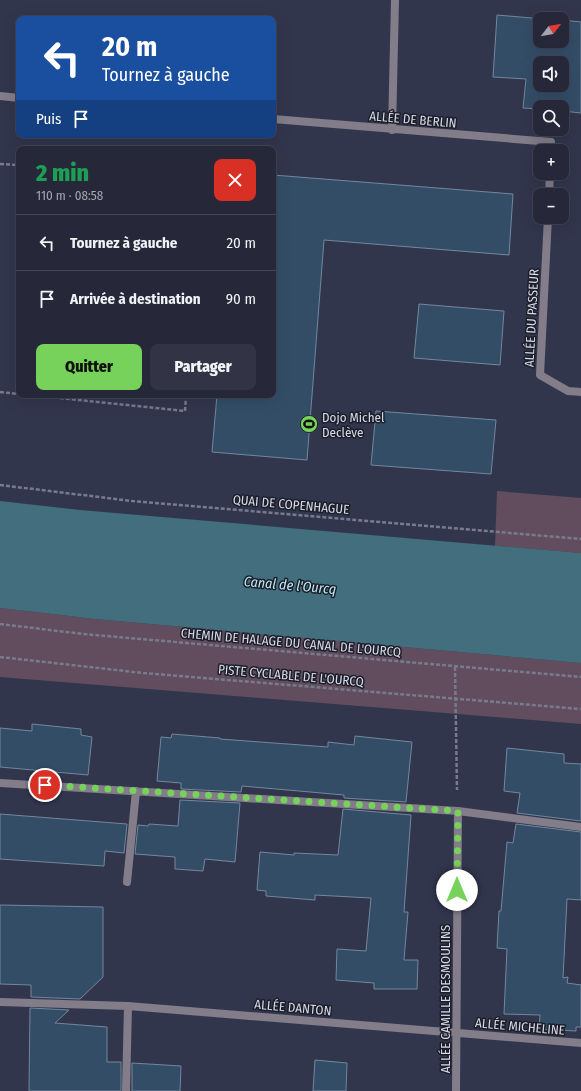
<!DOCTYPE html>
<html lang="fr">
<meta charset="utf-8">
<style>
:root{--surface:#26283a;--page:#323445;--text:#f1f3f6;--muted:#a4a6af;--line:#424454;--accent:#76d25a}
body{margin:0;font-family:"Fira Sans Condensed",sans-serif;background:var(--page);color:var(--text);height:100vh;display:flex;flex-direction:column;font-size:15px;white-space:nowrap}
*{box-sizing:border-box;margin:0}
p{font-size:13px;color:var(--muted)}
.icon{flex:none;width:22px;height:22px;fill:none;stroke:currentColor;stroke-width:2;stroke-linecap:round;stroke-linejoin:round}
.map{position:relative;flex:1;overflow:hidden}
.details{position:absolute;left:16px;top:146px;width:260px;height:252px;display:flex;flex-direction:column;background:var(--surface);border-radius:8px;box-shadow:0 4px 16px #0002,0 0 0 1px var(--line)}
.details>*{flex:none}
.top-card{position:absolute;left:16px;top:16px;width:260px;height:122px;border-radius:8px;box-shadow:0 4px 16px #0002,0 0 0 1px var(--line);background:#1a4fa0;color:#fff;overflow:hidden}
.needle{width:26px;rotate:59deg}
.buttons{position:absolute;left:533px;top:12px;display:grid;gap:8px}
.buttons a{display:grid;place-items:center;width:36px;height:36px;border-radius:8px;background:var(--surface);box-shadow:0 4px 16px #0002,0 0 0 1px var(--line);font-size:20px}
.pin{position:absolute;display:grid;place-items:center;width:34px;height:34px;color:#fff;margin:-17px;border:2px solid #fff;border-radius:50%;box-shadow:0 1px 4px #0007}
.me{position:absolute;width:44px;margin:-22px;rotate:0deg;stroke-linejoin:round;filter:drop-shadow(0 0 3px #0008)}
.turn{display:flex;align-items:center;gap:14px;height:84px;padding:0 20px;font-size:18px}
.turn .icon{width:52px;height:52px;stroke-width:2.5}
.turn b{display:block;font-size:28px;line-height:34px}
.then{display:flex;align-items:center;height:38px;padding:0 20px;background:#0003;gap:8px;font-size:15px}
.round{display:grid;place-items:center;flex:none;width:42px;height:42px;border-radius:8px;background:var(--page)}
.overview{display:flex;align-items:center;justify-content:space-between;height:68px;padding:0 20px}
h1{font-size:24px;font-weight:800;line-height:30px;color:#1e9e55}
.primary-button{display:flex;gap:8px;margin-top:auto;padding:8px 20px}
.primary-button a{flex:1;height:46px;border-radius:8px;background:var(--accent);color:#111;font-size:16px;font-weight:800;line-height:46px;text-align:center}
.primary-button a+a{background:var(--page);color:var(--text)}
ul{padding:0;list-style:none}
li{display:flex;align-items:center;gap:12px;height:56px;padding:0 20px;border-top:1px solid var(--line)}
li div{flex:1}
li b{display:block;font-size:15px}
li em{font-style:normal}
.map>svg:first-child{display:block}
</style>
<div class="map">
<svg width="581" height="1091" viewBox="0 0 581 1091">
<rect width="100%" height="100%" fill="#32364d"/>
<!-- green -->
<path fill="#614d5d" d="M 497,491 L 581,498 L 581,553 L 495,546 Z
M 0,608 L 95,619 L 581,663 L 581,724 L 0,677 Z"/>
<!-- water -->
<path fill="#426e7d" d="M 0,501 L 80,510 L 581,553 L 581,663 L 95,619 L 0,608 Z"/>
<!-- building -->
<path fill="#344d67" stroke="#72879d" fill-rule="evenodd" d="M 497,15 L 543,19 L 540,19 L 540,41 L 562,41 L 562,20 L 581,22 L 581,113 L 562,111 L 562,107 L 540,107 L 540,109 L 523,108 L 526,79 L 493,77 ZM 540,63 L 562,63 L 562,85 L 540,85 Z
M 273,175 L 513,194 L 509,255 L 324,240 L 307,460 L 212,452 L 217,395 L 273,395 Z
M 419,304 L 504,311 L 500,365 L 414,358 Z
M 376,411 L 496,420 L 491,474 L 371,465 Z
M 32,724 L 81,729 L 81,735 L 92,737 L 88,775 L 0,767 L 0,728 L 32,731 Z
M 172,734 L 220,738 L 220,739 L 328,747 L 328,742 L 354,745 L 355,736 L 412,742 L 406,802 L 344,798 L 344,795 L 242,786 L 241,792 L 181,789 L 181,783 L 157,781 L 161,737 L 171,738 Z
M 507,748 L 564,754 L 564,763 L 581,764 L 581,821 L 517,813 L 520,793 L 504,791 Z
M 180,800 L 240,803 L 235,862 L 205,859 L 203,871 L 175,869 L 175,857 L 135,854 L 138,825 L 148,826 L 149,824 L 178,826 Z
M 343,809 L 411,815 L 404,912 L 408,912 L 404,960 L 418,960 L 417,989 L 374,989 L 374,983 L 336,980 L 337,949 L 366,951 L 371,898 L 315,895 L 315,900 L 266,896 L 266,891 L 257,890 L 260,852 L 294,855 L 294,853 L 338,855 Z
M 0,814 L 127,824 L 124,853 L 105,851 L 104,866 L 0,859 Z
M 516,824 L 581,832 L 581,900 L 567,899 L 563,978 L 568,977 L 567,983 L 581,985 L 581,1027 L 576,1027 L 576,1031 L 539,1029 L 540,1015 L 504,1014 L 507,949 L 497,948 L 499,911 L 501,911 L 507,842 L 513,843 Z
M 0,905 L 103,907 L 103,977 L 80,999 L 31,997 L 31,985 L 0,984 Z
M 30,1008 L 69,1010 L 55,1023 L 107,1027 L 107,1062 L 121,1062 L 121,1091 L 29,1091 Z
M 315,1060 L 347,1063 L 346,1091 L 313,1091 Z
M 132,1063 L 181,1066 L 180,1091 L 132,1091 Z"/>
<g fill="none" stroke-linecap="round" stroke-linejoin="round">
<!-- path -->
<path stroke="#787b8e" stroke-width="2.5" stroke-dasharray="4 2" stroke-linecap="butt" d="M 0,164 L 19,165
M 0,392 L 19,394
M 30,395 L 185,411 L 186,395
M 0,485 L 132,501 L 581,539
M 0,624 L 83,634 L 581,677
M 0,657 L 143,673 L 581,709
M 455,667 L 457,790"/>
<!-- service -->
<path stroke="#827d89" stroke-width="8" d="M 0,783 L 458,811
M 127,882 L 136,791"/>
<!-- minor -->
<path stroke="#827d89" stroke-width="8" d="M 0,96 L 19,98
M 273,119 L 551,142 L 551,151
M 392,130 L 395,0
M 549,195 L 550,173
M 548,217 L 540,375 L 568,391 L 581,392
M 0,1002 L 128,1006 L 581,1043
M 126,1091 L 128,1006
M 456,1091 L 458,811 L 581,827"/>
</g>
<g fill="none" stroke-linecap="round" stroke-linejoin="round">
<!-- route -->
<path stroke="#76d25a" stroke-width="7" stroke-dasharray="0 12.6" d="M 45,785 L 458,811 L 457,890"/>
</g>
<!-- icons -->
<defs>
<symbol id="stadium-disc" viewBox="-11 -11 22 22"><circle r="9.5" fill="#76d25a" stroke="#1c1e29"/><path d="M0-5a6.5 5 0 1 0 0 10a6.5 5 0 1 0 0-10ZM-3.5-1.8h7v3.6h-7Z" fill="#111"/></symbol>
</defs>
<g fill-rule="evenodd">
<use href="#stadium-disc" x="299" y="414" width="20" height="20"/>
</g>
<g text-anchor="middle" stroke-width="3" stroke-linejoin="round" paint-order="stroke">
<!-- street labels -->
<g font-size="13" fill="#d7d9e8" stroke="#1c1e29">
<text transform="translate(413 119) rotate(5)" y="5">ALLÉE DE BERLIN</text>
<text transform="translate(531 318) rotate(-87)" y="5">ALLÉE DU PASSEUR</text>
<text transform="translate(291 504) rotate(5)" y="5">QUAI DE COPENHAGUE</text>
<text transform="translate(291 642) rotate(5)" y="5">CHEMIN DE HALAGE DU CANAL DE L'OURCQ</text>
<text transform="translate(291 675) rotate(5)" y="5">PISTE CYCLABLE DE L'OURCQ</text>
<text transform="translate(445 999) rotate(-90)" y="5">ALLÉE CAMILLE DESMOULINS</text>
<text transform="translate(293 1007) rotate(5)" y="5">ALLÉE DANTON</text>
<text transform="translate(520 1026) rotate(5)" y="5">ALLÉE MICHELINE</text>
</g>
<!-- poi labels -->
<g font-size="13" fill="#d7d9e8" stroke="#1c1e29" text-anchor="start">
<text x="322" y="422">Dojo Michel<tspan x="322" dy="15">Declève</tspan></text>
</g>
<!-- water labels -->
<g font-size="14" font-style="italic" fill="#bde9f9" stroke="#1c1e29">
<text transform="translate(290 585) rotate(5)" y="5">Canal de l'Ourcq</text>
</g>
</g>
</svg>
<div class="buttons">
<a><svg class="needle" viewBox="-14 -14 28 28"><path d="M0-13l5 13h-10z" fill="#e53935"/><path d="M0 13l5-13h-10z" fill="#a4a6af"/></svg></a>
<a><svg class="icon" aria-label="sound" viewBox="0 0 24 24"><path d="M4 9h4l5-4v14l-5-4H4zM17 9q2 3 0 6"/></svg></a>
<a><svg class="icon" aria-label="search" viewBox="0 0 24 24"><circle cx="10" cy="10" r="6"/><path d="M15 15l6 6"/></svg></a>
<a>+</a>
<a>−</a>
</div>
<div class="pin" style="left:45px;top:785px;background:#d93025"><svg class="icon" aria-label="arrive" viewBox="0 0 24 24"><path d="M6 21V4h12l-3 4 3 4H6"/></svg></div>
<svg class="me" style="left:457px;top:890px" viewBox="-20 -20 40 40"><circle r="19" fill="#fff"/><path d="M0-13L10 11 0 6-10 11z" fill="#76d25a"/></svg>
<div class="top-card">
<div class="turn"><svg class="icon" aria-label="left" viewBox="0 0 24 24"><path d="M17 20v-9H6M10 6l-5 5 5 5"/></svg><div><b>20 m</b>Tournez à gauche</div></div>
<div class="then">Puis<svg class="icon" aria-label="arrive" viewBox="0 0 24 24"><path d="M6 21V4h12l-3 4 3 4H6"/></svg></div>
</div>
<section class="details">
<div class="overview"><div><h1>2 min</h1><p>110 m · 08:58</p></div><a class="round" style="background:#d93025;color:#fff"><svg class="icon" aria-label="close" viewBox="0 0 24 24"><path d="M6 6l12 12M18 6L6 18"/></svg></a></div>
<ul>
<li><svg class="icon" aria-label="left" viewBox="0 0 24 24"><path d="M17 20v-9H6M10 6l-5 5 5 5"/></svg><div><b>Tournez à gauche</b></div><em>20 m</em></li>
<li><svg class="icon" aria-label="arrive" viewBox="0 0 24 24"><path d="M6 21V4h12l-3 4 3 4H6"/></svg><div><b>Arrivée à destination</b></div><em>90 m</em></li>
</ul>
<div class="primary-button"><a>Quitter</a><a>Partager</a></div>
</section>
</div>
